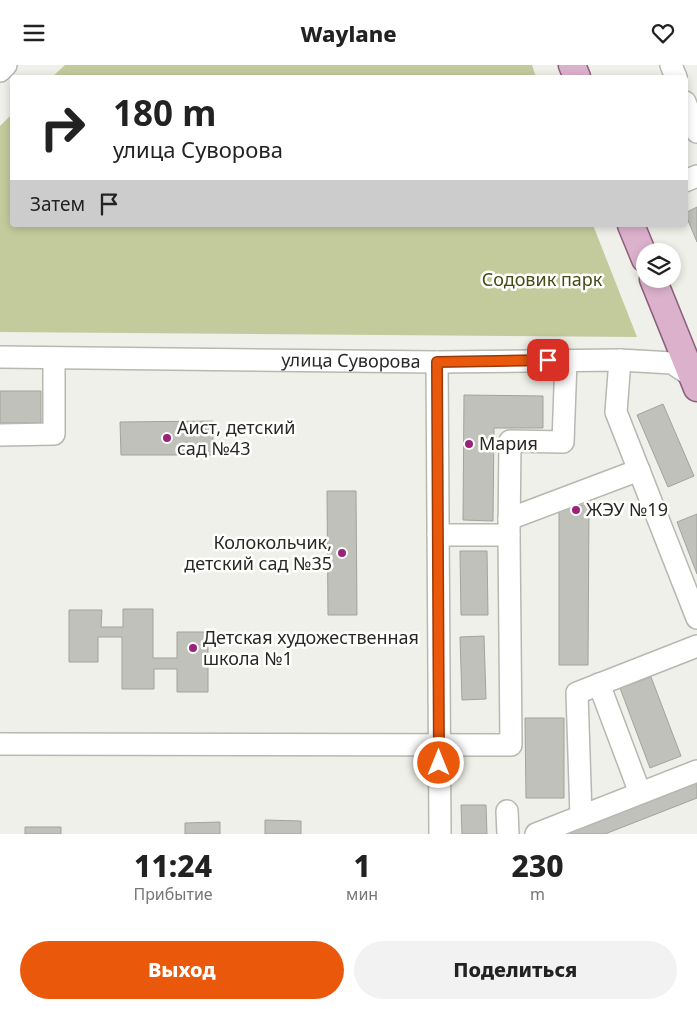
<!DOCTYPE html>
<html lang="ru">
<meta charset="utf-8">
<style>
:root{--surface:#fff;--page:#f2f2f2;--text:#222;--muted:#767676;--accent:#ea580c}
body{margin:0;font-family:"Noto Sans",sans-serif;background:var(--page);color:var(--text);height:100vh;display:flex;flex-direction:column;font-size:19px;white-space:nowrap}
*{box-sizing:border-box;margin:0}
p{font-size:16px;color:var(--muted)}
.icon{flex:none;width:28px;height:28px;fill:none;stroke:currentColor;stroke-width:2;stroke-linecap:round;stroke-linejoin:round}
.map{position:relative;height:769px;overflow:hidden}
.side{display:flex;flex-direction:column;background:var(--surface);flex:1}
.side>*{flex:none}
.hud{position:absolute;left:10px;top:10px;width:678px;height:152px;border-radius:5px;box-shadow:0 2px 8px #0003;background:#fff;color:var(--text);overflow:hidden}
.fabs{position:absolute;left:636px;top:178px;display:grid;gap:10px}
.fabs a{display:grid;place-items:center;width:45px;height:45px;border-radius:50%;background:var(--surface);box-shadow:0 2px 8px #0003;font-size:25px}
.pin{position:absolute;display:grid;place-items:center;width:42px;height:42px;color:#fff;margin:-21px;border-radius:10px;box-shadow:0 2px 8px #0006}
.me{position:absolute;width:55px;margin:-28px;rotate:0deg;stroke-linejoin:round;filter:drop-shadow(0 0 4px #0008)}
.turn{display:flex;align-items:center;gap:18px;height:105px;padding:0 20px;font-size:22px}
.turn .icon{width:65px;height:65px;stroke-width:2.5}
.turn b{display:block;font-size:35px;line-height:42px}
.then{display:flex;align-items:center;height:48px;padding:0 20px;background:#0003;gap:10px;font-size:19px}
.eta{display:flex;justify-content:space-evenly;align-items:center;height:85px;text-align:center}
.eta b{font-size:30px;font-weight:800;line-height:35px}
.cta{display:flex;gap:10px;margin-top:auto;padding:10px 20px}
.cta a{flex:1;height:58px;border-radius:30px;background:var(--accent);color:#fff;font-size:20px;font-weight:800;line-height:58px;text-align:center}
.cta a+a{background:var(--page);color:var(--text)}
header{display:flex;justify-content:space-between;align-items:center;height:65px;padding:0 20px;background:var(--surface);font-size:22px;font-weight:800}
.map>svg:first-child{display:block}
</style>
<header><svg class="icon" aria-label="menu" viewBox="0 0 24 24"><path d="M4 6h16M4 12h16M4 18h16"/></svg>Waylane<svg class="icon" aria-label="heart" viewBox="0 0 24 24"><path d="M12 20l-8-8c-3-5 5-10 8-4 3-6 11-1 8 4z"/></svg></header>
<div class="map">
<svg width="697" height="769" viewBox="0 0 697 769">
<rect width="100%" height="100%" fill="#eff0e9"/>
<!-- green -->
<path fill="#c3ca9c" d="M 65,0 L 532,0 L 536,12 L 52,12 Z
M 12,49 L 12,160 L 593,160 L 637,272 L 0,267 L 0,61 Z"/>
<!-- building -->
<path fill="#c0c1ba" stroke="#a2a39c" d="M 697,142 L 697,177 L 685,148 Z
M 0,326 L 41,326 L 41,358 L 0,358 Z
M 464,330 L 543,331 L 543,363 L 494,363 L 493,456 L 463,455 Z
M 663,339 L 694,411 L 668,422 L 637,350 Z
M 213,356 L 213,390 L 121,390 L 120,357 Z
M 327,426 L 356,426 L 357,550 L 328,550 Z
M 559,440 L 589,440 L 588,600 L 559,600 Z
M 697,449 L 697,509 L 677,457 Z
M 460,486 L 487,486 L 488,550 L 461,550 Z
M 123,544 L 153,544 L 153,593 L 177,593 L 177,567 L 208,567 L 208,627 L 177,627 L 177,604 L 154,604 L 154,624 L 122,624 L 122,572 L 98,572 L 98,597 L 69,597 L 69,545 L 102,545 L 101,562 L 123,562 Z
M 484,571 L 486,634 L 462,635 L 460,572 Z
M 651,612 L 681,691 L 650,703 L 620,623 Z
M 525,653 L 564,653 L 564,733 L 526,733 Z
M 697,716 L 697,733 L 605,769 L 561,769 Z
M 461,740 L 486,740 L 487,769 L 462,769 Z
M 265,755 L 301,756 L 301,769 L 265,769 Z
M 220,757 L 220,769 L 185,769 L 185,758 Z
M 25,762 L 61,762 L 61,769 L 25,769 Z"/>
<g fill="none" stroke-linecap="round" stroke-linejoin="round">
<defs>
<g id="minor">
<path d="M 671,0 L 676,12"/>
<path d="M 0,6 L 6,0"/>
<path d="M 685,37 L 697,67"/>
<path d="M 685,116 L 697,111"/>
<path id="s1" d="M 0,292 L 437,297 L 620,295 L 672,298 L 693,312 L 697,310"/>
<path d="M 620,295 L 616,347 L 697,553"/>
<path d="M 437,297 L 440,769"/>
<path d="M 0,370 L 54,369 L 54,293"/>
<path d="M 509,454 L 639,405"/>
<path d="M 438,470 L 509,470"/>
<path d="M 599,619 L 640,728"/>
<path d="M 0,679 L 511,680 L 509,470 L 510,376 L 563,377 L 566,295"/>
<path d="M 507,746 L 508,769"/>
<path d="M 581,751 L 577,628 L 697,581"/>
<path d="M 536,769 L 697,706"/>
</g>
<path id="major" d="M 572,0 L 577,12
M 631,160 L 645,194
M 653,214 L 697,323"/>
</defs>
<!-- minor casing -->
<use href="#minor" stroke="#b7b8b2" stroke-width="24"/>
<!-- major casing -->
<use href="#major" stroke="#8d5f7c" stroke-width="29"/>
<!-- minor -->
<use href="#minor" stroke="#fff" stroke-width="21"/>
<!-- major -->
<use href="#major" stroke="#dcb1cc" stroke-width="26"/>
</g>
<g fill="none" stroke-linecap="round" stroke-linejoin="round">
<defs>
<path id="route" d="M 439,698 L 437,297 L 548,295"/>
</defs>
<!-- route casing -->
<use href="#route" stroke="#983908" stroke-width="12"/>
<!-- route -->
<use href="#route" stroke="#ea580c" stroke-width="9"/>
</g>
<!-- markers -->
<g fill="#9b227b" stroke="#fffffe" stroke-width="2">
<circle cx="167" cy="373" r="5"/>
<circle cx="469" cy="379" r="5"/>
<circle cx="576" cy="445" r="5"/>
<circle cx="342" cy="488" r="5"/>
<circle cx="193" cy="583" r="5"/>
</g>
<g text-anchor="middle" stroke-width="5" stroke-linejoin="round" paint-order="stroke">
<!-- park labels -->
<g font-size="18" fill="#464b16" stroke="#fffffe">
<text x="542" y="221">Содовик парк</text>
</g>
<!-- street labels -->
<g font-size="18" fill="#282826" stroke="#fffffe">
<text dy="6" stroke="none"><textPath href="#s1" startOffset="351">улица Суворова</textPath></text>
</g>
<!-- poi labels -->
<g font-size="18" fill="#282826" stroke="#fffffe" text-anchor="start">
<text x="177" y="369">Аист, детский<tspan x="177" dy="21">сад №43</tspan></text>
<text x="479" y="385">Мария</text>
<text x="586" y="451">ЖЭУ №19</text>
<text x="332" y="484" text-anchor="end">Колокольчик,<tspan x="332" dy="21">детский сад №35</tspan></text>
<text x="203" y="579">Детская художественная<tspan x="203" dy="21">школа №1</tspan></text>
</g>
</g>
</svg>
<div class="fabs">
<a><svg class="icon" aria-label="layers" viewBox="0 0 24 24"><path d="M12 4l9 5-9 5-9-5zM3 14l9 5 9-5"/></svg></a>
</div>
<div class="pin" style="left:548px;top:295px;background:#d93025"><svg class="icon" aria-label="arrive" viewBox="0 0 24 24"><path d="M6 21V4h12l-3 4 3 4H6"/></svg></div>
<svg class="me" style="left:439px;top:698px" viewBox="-20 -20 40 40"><circle r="17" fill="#ea580c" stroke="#fff" stroke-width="3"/><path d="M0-11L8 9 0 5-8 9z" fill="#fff"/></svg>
<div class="hud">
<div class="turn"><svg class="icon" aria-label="right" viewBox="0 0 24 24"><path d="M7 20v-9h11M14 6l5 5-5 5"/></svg><div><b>180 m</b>улица Суворова</div></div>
<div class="then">Затем<svg class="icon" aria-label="arrive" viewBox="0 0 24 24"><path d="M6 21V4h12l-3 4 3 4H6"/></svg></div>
</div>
</div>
<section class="side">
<div class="eta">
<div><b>11:24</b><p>Прибытие</p></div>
<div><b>1</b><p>мин</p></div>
<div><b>230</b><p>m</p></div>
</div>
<div class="cta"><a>Выход</a><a>Поделиться</a></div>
</section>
